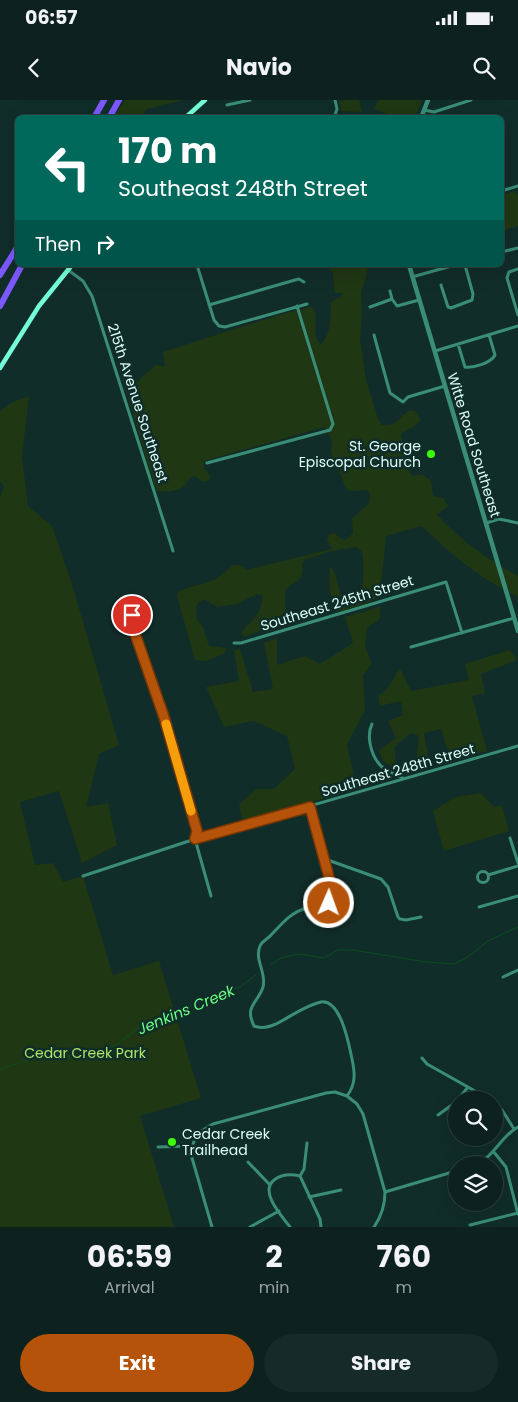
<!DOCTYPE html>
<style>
:root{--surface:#0d221f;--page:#162a28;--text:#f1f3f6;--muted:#9aa4a4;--line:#2d3f3d;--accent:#b45309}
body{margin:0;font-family:Poppins,sans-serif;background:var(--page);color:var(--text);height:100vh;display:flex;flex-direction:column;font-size:19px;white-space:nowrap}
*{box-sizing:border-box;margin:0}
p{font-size:16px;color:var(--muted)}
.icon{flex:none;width:28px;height:28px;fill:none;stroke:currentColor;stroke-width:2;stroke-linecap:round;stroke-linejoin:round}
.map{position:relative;height:1127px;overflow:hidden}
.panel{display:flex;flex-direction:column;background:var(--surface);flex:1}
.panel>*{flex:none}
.banner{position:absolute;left:15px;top:15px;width:489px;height:152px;border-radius:8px;box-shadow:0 5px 20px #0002,0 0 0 1px var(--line);background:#00695c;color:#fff;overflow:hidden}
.fabs{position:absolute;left:448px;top:991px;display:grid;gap:10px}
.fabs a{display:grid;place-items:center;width:55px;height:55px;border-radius:50%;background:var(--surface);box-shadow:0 5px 20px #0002,0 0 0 1px var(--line);font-size:25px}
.pin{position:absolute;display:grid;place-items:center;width:42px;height:42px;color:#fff;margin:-21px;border:2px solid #fff;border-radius:50%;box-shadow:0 1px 5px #0007}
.me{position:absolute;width:55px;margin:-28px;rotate:2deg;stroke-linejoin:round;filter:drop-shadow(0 0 4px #0008)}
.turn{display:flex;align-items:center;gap:18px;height:105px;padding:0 20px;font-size:22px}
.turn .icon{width:65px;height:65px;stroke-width:2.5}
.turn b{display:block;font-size:35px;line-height:42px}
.then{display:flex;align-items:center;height:48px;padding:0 20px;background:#0003;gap:10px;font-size:19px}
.eta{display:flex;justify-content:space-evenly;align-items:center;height:85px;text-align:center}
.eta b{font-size:30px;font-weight:700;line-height:35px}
.cta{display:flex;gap:10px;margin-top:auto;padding:10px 20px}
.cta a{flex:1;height:58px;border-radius:30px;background:var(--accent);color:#fff;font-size:20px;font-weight:700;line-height:58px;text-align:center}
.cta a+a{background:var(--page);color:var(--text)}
.status{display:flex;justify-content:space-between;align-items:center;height:35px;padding:0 25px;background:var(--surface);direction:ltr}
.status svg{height:14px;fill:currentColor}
header{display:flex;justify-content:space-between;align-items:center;height:65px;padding:0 20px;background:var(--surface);font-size:22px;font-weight:700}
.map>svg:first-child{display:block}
</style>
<div class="status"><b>06:57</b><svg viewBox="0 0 49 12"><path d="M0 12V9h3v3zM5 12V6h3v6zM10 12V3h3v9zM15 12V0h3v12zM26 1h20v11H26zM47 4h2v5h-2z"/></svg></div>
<header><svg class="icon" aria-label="back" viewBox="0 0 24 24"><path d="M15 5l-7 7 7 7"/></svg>Navio<svg class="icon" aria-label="search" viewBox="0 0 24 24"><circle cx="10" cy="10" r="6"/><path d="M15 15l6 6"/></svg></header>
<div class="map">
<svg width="518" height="1127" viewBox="0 0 518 1127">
<rect width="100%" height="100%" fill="#112d29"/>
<!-- green -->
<path fill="#203713" d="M 125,0 L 184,0 L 147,9 L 140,17 L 114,17 Z
M 345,0 L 359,0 L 362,12 L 341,11 L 339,1 Z
M 379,0 L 422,0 L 415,17 L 384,18 L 388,17 L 389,15 L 374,8 Z
M 514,91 L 518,96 L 518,126 L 501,131 L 501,96 Z
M 328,165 L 368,165 L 367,174 L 361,192 L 362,213 L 360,239 L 366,280 L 379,322 L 382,325 C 399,327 399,315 411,310 L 416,312 L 421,320 L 413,327 L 401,334 C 402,343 406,349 408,357 C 410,365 406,369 413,376 L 422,374 L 431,381 L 433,396 L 443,398 L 448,406 L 437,415 C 461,440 487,460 518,476 L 518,501 L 517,496 C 480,479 450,454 422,426 L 386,436 L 380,495 L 368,503 L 338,512 C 328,499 329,481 330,466 C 340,476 335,494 347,499 C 364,493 364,481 363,466 C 363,458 364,452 357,447 L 332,451 L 304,460 L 302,465 L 303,470 L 300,479 L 288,487 L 285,491 L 286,520 L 244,537 L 241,533 C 251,521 264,512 262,495 L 257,494 L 237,504 L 217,507 L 208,501 L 203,500 L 198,503 L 196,507 L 197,519 L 203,527 L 209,546 L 227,548 L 225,553 L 206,561 L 195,560 L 177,496 L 178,492 C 189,486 202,485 213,480 C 222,476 226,470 233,465 L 243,466 L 246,470 L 332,449 L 327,440 L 328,435 L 334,433 L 342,439 L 346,440 L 353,433 L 352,419 L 369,403 L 370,394 L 367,390 L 349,391 L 345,387 L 339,368 L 334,365 L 331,351 L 332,341 L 325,327 L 207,360 L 203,364 L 205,369 L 211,377 L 208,381 L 203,382 L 195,376 C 189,378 189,380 185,385 C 178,392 165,393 156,390 L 120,271 L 129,273 L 134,281 L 138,282 L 141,278 L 156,265 L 165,266 L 163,252 L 282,214 L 311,207 L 313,208 C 320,219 310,236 321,244 C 332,233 330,216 331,202 L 342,196 L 342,193 L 335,193 L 334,192 L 333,172 L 330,169 Z
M 29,296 L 22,357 L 28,406 L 52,426 L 72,484 L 119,645 L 99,654 L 86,707 L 108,703 L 117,745 L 82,763 L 59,691 L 20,702 L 35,765 L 53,763 L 63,782 L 83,776 L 113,875 L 159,861 L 201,998 L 140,1016 L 174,1127 L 0,1127 L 0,397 L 4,386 L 0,382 L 0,311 L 13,302 Z
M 380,507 L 380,519 L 367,528 L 365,547 L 372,564 L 363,575 L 365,610 L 347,645 L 355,679 L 369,686 L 243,721 L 239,705 L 256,689 L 274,689 L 295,669 L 287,636 L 254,621 L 224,627 L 206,587 L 239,581 L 234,550 L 240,549 L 253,592 L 273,589 L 264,543 L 277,538 L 277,565 L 305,556 L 320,564 L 353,543 L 345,517 Z
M 510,550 L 517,560 L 481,574 L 485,593 L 472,596 L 487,651 L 451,662 L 441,629 L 424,633 L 430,667 L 415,670 L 419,636 L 411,633 L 394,647 L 397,670 L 383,661 L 379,650 L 396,638 L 388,621 L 403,615 L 401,601 L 380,606 L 378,595 L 386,591 L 400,568 L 411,591 L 469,580 L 465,564 Z
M 481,693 L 494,707 L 502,705 L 509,731 L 444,751 L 433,711 L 455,697 Z"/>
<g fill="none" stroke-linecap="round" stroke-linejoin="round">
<!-- stream -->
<path stroke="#094e20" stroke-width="1" d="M 270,865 L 281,858 L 299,854 L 324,858 L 338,850 L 353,850 L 426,862 L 454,864 L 466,858 L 488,841 L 518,827
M 0,970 L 22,961 L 90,954 L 115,946 L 137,929 L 148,928 L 154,922 L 223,892 L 240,887 L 256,875"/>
<!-- minor -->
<path stroke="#3a8d77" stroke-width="3" d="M 227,5 L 250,0
M 424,10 L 434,12 L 471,0
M 334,18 L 337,9 L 335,0
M 501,91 L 518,86
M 501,152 L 518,148
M 197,165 L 214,220 L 219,226 L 225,227 L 307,204
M 518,169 L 509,172 L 507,178 L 518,215
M 68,170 L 83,181 L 92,196 L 173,451
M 412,177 L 455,165
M 441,185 L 448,207 L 451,208 L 472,200 L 473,194 L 465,165
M 390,191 L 392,199 L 397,206 L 419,200
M 209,205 L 295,180 L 299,179 L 304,182
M 370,207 L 392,199
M 374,235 L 390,293 L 403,302 L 408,297 L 445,286
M 458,244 L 465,267 C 474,268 491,263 495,255 L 489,235
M 435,251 L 518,226
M 207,363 L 330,330 L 333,324 L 297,206
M 486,423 L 499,419 L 518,423
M 132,515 L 132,525 L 164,617 L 197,731 L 195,739 L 211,796
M 234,543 L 241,543 L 446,482 L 462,533
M 411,547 L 514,518
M 372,624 C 366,636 371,656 381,666 C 387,671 395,674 403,678
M 310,707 L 333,792 L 333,799 C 325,806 313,806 304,809 C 290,813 281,825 271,835 C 268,839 262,841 260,846 C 254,860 267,873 263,887 C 258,903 244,906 254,926 C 261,929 269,927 276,924 C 290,917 306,905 321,902 C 341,899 349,945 352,959 C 355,973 356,984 347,996 L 357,1004 L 363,1014 L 385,1092 C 385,1104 381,1117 374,1127
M 510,738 L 518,763
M 325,759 L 381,779 L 388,787 L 398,817 L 400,819 L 406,820 L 421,817
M477.5 777a5.5 5.5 0 1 1 11 0a5.5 5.5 0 1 1-11 0Z
M 488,775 L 518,766
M 83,776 L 195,739 L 518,646
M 479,807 L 518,796
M 503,877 L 518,870
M 422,958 L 427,964 L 491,1000
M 458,1000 L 468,987
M 494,1002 L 502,1010 L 514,1029
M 438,1015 L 456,1002
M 307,1043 L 304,1069 L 300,1076 L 320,1119 L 321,1127
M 158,1047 L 191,1046
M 493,1051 L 506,1067 L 518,1114
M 248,1062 L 270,1085
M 475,1065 C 494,1057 501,1036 518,1027
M 385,1092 L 456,1071
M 309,1097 L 341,1090
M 470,1125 L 518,1113
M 212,1127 L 192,1058 C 190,1042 198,1031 213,1024 L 326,993 L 335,992 L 347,996
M 250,1127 L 279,1111
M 290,1127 C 282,1116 259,1092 274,1080 C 282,1074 291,1074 300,1076"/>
<!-- tertiary -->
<path stroke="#3a8d77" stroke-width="4.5" d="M 421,18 L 428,0
M 409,165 L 518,531"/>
<!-- secondary -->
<path stroke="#74ffd8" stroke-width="4.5" d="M 185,18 L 205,0
M 0,268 L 39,206 L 72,165"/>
<!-- motorway -->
<path stroke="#7c58ff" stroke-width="6" d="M 94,18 L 104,0
M 109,18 L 119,0
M 0,175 L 18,146
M 0,206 L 22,165"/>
</g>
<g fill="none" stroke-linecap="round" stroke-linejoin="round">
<defs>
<path id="route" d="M 132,515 L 132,525 L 164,617 L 197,731 L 195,739 L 310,707 L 333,792 L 333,800 L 329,803"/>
</defs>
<!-- route casing -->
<use href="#route" stroke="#753606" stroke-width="12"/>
<!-- route -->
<use href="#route" stroke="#b45309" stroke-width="9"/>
<!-- slow -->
<path stroke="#f59e0b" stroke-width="9" d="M 166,624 L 191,711"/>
</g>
<!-- markers -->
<g fill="#3bff09" stroke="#112d29" stroke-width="2">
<circle cx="431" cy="354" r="5"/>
<circle cx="172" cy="1042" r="5"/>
</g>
<g text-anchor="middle" stroke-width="5" stroke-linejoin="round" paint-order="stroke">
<!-- street labels -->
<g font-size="14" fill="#ddfff9" stroke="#112d29">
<text transform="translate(138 303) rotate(72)" y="5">215th Avenue Southeast</text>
<text transform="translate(474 345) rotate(73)" y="5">Witte Road Southeast</text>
<text transform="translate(337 503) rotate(-17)" y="5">Southeast 245th Street</text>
<text transform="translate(398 670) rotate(-16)" y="5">Southeast 248th Street</text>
</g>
<!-- poi labels -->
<g font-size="14" fill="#ddfff9" stroke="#112d29" text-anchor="end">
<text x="421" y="351">St. George<tspan x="421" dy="16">Episcopal Church</tspan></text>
<text x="182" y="1039" text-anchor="start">Cedar Creek<tspan x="182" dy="16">Trailhead</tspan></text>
</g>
<!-- park labels -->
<g font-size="14" fill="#abe563" stroke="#112d29">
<text x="85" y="958">Cedar Creek Park</text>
</g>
<!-- water labels -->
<g font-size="15" font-style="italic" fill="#6bff83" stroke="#112d29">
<text transform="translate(186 910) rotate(-23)" y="5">Jenkins Creek</text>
</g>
</g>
</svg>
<div class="fabs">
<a><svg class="icon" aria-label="search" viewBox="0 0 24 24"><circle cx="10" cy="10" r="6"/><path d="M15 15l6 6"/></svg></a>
<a><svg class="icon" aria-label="layers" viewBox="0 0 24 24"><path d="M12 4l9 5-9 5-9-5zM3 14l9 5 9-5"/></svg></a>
</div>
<div class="pin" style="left:132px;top:515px;background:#d93025"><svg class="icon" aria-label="arrive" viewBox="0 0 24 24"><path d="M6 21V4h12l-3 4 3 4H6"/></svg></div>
<svg class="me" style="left:329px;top:803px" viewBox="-20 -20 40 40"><circle r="17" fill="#b45309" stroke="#fff" stroke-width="3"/><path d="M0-11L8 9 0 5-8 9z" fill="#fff"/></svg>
<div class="banner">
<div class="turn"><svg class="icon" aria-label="left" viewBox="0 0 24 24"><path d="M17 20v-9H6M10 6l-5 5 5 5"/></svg><div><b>170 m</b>Southeast 248th Street</div></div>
<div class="then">Then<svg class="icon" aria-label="right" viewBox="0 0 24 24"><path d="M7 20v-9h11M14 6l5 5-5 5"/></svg></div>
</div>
</div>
<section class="panel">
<div class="eta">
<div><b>06:59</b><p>Arrival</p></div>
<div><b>2</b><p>min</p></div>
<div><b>760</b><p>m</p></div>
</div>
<div class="cta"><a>Exit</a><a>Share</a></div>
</section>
